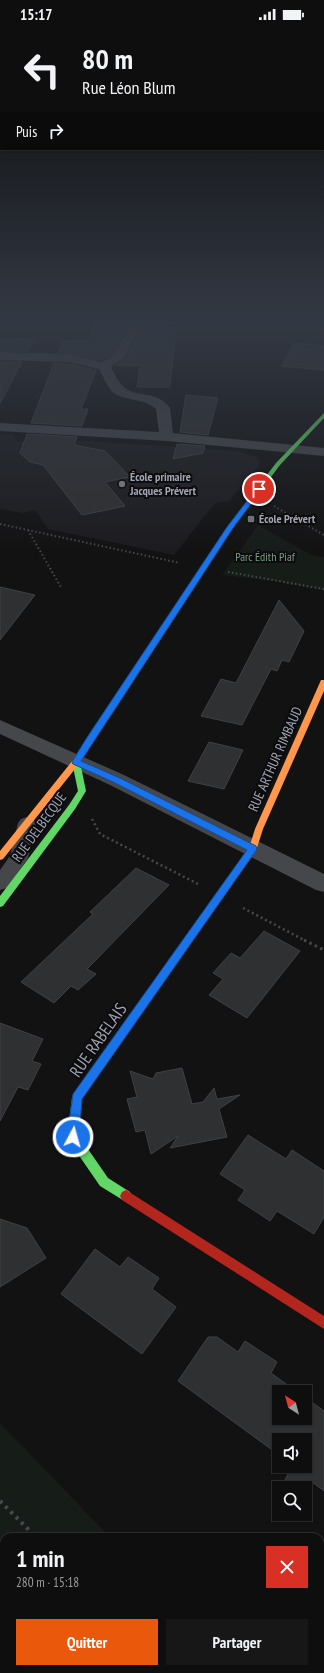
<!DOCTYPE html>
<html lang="fr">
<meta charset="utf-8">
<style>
:root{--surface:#0e0e0e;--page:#171717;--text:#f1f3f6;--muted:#9b9c9e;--line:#2e2e2e;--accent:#ea580c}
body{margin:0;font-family:"PT Sans Narrow",sans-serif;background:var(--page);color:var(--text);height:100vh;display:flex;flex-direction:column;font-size:15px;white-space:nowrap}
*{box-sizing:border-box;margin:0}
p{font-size:13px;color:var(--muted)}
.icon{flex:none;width:22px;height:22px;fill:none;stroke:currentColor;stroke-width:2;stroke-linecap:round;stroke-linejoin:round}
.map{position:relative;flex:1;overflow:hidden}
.details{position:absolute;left:0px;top:1505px;width:324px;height:140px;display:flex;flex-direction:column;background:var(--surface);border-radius:12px 12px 0 0;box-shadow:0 1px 3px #0004,0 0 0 1px var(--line)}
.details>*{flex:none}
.hud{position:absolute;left:0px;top:0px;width:324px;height:122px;box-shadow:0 1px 3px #0004,0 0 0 1px var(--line);background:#0e0e0e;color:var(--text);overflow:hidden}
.needle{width:26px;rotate:324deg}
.fabs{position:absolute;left:272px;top:1357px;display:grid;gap:8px}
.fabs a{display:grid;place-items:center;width:40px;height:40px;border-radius:0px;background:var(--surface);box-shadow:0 1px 3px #0004,0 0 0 1px var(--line);font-size:20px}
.pin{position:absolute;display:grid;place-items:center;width:34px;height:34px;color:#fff;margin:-17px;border:2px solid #fff;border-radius:50%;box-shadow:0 1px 4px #0007}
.me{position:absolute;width:44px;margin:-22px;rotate:6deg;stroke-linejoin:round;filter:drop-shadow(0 0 3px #0008)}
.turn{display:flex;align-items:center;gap:14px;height:84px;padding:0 16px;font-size:18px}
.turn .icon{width:52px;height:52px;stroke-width:2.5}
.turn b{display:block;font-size:28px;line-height:34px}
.then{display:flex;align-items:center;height:38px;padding:0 16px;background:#0003;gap:8px;font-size:15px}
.round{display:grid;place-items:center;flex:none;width:42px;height:42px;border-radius:0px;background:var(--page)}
.summary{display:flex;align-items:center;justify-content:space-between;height:68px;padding:0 16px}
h1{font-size:24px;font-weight:700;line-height:30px}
.action{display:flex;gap:8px;margin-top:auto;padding:8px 16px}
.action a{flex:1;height:46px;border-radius:0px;background:var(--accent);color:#fff;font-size:16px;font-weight:700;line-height:46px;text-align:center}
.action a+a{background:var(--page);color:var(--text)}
.status{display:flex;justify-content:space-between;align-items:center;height:28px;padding:0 20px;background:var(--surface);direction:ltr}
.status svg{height:11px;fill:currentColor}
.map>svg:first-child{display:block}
</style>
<div class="status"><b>15:17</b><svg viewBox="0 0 49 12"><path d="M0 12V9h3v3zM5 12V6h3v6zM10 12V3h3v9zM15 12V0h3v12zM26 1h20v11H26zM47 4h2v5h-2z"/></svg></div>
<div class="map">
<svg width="324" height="1645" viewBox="0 0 324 1645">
<rect width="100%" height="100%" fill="#121212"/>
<!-- built -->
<path fill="#1c1c1f" d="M 0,406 L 14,407 L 16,413 L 53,417 L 59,411 L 237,423 L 256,429 L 260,434 L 258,439 L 229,473 L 215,475 L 174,527 L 48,501 L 35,482 L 23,485 L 0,481 Z"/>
<!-- green -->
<path fill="#161c18" d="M 258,497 L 311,527 L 324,529 L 324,563 L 274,553 L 222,547 Z
M 0,1395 L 110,1509 L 4,1509 L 4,1641 L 238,1641 L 242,1645 L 0,1645 Z"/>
<!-- building -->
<path fill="#2f3032" stroke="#404146" d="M 92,296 L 127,297 L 114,325 L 102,332 L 68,325 L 58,324 L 63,312 L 89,313 Z
M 142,298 L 176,299 L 170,359 L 137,359 L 140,338 L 116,337 L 127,329 Z
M 0,310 L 35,311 L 28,323 L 0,323 Z
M 294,315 L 324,318 L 324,342 L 282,338 Z
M 0,334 L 22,334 L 0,376 Z
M 54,335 L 68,336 L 96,342 L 81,381 L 88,381 L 82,398 L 31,395 Z
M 186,367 L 218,370 L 208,407 L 180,404 Z
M 27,406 L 77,409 L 74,417 L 105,423 L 130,449 L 105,454 L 125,478 L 82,487 L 43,437 L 30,434 L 20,425 Z
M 177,416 L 205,418 L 203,425 L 173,431 Z
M 0,559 L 35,567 L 0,612 Z
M 279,572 L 304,603 L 289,634 L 282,632 L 277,643 L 271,641 L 242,697 L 201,688 L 221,651 L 236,655 Z
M 209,714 L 243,722 L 224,761 L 188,753 Z
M 136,840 L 169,857 L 87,941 L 96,946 L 78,962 L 71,958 L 54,975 L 21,954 L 93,886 L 90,884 Z
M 264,903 L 300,923 L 247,990 L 209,967 L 223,951 L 213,945 L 231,925 L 240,930 Z
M 0,995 L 43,1011 L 32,1033 L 41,1036 L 28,1062 L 18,1059 L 0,1093 Z
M 182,1040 L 192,1076 L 203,1074 L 214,1060 L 217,1071 L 240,1067 L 219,1081 L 227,1109 L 170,1120 L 178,1108 L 151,1126 L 145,1102 L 136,1104 L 127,1071 L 137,1069 L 130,1043 L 153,1051 L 156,1045 Z
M 248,1107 L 286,1131 L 292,1122 L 324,1143 L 324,1189 L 314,1206 L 277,1183 L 270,1193 L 252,1181 L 238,1172 L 245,1162 L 220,1146 Z
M 0,1191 L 27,1200 L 46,1230 L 0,1259 Z
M 95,1221 L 120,1239 L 128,1229 L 159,1250 L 152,1261 L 176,1279 L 142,1326 L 61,1266 Z
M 208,1309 L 217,1309 L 238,1324 L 245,1313 L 277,1334 L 271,1345 L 297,1364 L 279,1364 L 279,1390 L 305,1390 L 305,1369 L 324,1383 L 324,1463 L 312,1454 L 309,1460 L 281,1460 L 292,1438 L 305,1438 L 305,1412 L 279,1412 L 279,1427 L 178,1353 Z"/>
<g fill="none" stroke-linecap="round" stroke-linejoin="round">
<!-- path-far3 -->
<path stroke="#48484d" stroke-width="2" stroke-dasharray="1.5 2.5" stroke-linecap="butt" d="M 274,478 L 324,507
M 0,496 L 180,535
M 28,502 L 62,561
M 228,544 L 324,561"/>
<!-- path-far2 -->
<path stroke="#48484d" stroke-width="2.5" stroke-dasharray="2 3" stroke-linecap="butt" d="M 92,791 L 100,806 L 198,856
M 243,880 L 306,913"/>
<!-- path-far1 -->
<path stroke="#48484d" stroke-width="3" stroke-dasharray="2.5 3.5" stroke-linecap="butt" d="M 304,912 L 324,922"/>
<!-- path -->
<path stroke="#48484d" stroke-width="4" stroke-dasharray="3 4.5" stroke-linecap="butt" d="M 0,1473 L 36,1509
M 168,1641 L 172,1645"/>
<!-- lane -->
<path fill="#46474b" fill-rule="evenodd" d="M 27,789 L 33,791 L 36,795 L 28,830 L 7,860 L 0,862 L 0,842 L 10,828 L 18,795 L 21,791 Z"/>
<!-- street -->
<path fill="#46474b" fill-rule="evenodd" d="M 130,294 L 142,294 L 126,328 L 111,339 C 115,346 118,355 125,360 C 138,370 157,362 170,380 L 173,405 L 324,420 L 324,428 L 167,413 L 0,403 L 0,395 L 159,404 L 156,381 C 145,371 130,373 117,367 C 108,363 104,349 99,341 L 68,334 L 0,332 L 0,324 L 68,326 L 102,334 L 115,326 Z
M 0,692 L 124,747 L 324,846 L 324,864 L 316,862 L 110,757 L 0,706 Z"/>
<!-- fast -->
<path fill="#63d668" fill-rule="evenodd" d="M 324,385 L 324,390 L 280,437 L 233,500 L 112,686 L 106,686 L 105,684 L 228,498 L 276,435 Z
M 76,731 L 80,734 L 86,763 L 75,781 L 3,878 L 0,879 L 0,868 L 69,777 L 78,763 L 72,734 Z
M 196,897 L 199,898 L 201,901 L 199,904 L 82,1071 L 79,1108 L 108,1150 L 130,1164 L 132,1168 L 130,1172 L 126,1174 L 100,1158 L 69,1113 L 67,1109 L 72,1070 L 73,1067 L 193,898 Z"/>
<!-- slow -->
<path fill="#ff974d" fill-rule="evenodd" d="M 321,652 L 324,652 L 324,663 L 263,801 L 256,823 L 199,904 L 193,904 L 191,901 L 193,898 L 249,820 L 255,801 Z
M 106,682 L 112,682 L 113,684 L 79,736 L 3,831 L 0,832 L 0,823 L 73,732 Z"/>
<!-- jam -->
<path fill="#b3261e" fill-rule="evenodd" d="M 126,1162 L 324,1288 L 324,1301 L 122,1172 L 120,1168 L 122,1164 Z"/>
</g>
<!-- sky -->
<linearGradient id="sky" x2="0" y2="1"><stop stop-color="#0a0a0a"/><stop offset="0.56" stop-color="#333944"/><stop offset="1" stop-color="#333944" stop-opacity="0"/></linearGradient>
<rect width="324" height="525" fill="url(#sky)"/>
<!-- route -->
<path fill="#1a73e8" stroke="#114b97" d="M 257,460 L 262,461 L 233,500 L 81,733 L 120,750 L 256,818 L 257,821 L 82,1071 L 79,1109 L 77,1112 L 73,1114 L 69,1112 L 67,1109 L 73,1066 L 247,822 L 113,754 L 73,736 L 72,734 L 86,711 L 227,499 Z"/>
<!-- markers -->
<g fill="#70727b" stroke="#0c0c0e" stroke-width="1.5">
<circle cx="122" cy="456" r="4"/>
<rect x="247" y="487" width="8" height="8" rx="2"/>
</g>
<g text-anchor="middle" stroke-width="4" stroke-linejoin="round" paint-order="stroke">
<!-- far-poi labels -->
<g font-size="12" font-weight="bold" fill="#a2a5b4" stroke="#0c0c0e" text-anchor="start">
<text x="130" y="453">École primaire<tspan x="130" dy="14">Jacques Prévert</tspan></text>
<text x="259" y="495">École Prévert</text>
</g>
<!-- far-park labels -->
<g font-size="12" fill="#789f7f" stroke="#0c0c0e">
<text x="265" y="533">Parc Édith Piaf</text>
</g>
<!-- street labels -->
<g font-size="14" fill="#a2a5b4" stroke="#0c0c0e">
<text transform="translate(275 731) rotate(-66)" y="5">RUE ARTHUR RIMBAUD</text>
<text transform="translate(39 799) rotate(-54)" y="5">RUE DELBECQUE</text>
</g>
<!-- near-street labels -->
<g font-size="17" fill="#a2a5b4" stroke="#0c0c0e">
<text transform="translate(98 1012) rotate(-55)" y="6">RUE RABELAIS</text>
</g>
</g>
</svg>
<div class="fabs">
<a><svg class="needle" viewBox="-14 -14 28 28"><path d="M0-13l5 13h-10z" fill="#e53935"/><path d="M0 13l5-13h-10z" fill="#9b9c9e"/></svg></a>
<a><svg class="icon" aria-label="sound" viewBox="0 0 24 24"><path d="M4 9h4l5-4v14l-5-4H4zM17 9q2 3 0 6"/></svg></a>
<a><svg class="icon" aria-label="search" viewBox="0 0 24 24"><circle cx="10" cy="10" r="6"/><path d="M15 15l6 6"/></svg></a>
</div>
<div class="pin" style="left:259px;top:461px;background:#d93025"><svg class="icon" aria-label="arrive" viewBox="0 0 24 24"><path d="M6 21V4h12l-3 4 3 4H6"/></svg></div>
<svg class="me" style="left:73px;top:1109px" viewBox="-20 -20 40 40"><circle r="17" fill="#1a73e8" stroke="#fff" stroke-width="3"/><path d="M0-11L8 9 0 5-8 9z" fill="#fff"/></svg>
<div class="hud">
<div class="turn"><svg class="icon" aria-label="left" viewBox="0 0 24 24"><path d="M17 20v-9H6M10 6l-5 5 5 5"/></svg><div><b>80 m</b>Rue Léon Blum</div></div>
<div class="then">Puis<svg class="icon" aria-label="right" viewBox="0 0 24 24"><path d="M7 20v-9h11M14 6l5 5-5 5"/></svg></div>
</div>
<section class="details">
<div class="summary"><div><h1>1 min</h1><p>280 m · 15:18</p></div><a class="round" style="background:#d93025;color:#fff"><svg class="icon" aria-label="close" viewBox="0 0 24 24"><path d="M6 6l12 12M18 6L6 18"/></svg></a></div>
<div class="action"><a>Quitter</a><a>Partager</a></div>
</section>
</div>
